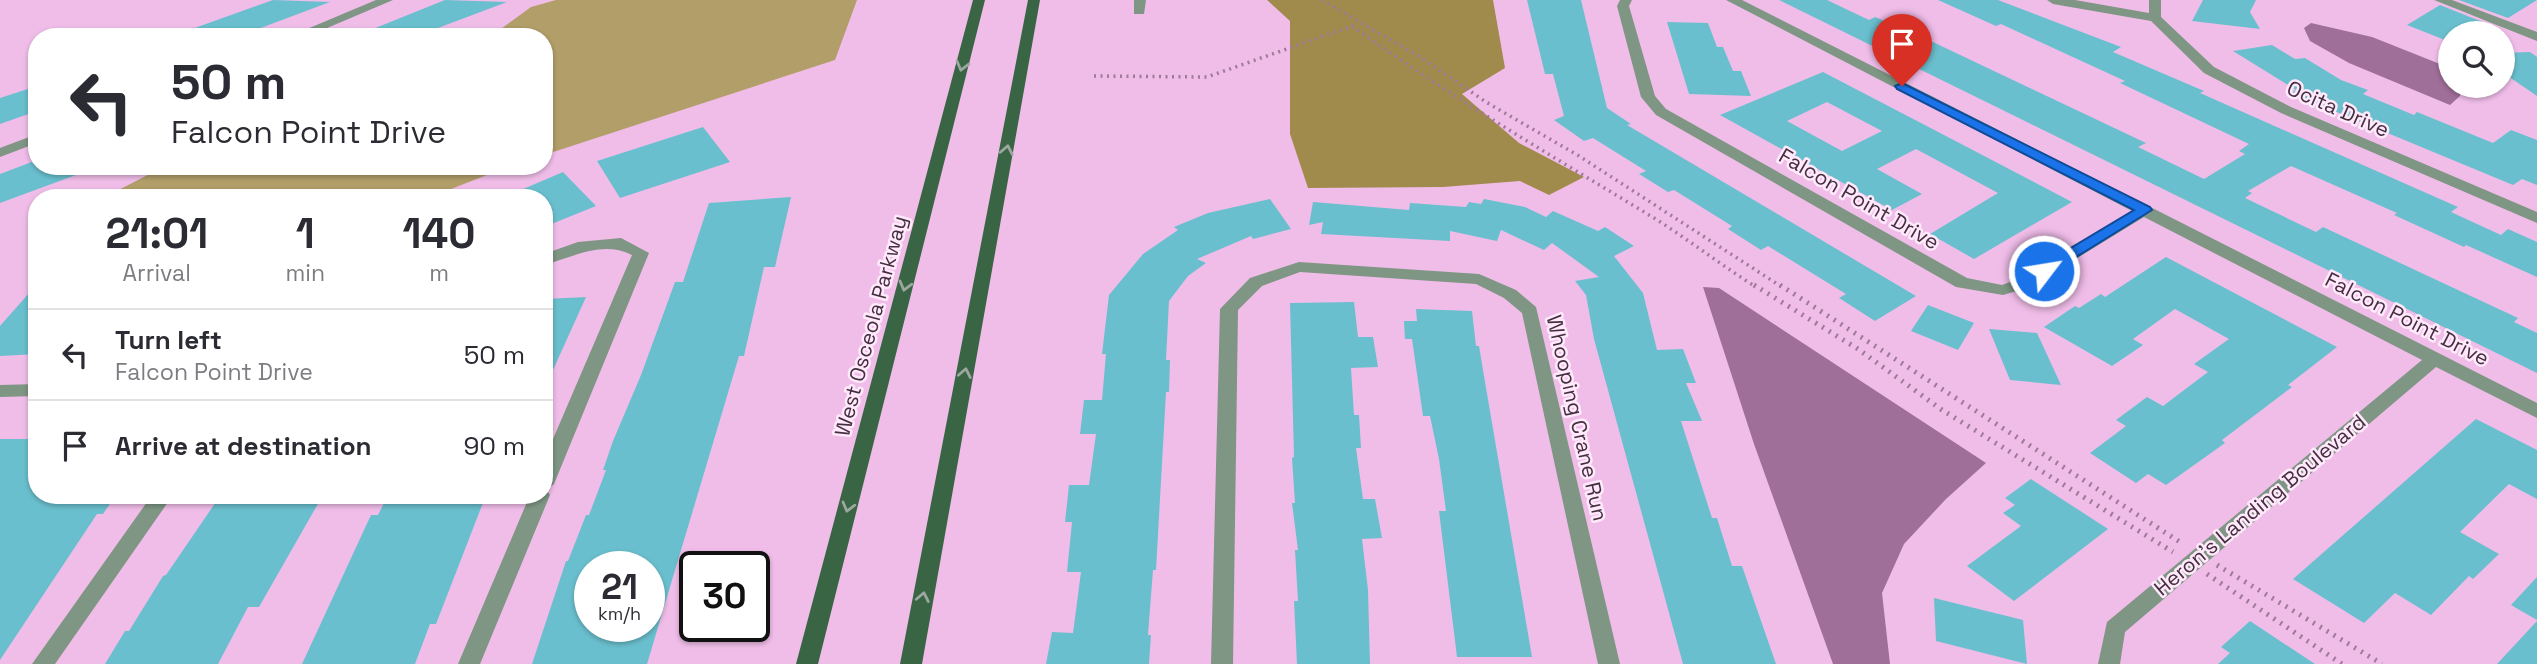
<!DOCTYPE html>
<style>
:root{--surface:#fff;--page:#f7f7f7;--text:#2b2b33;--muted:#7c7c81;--line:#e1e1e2}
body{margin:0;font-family:"Space Grotesk",sans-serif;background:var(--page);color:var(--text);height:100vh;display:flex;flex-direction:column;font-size:26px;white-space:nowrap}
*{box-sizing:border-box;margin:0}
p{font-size:23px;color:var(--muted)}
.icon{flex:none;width:38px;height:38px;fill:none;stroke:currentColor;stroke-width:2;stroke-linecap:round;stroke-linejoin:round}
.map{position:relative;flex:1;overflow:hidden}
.details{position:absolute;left:28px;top:189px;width:525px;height:315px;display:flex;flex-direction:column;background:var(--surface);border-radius:28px;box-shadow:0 2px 5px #0004}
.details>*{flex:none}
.guide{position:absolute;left:28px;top:28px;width:525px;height:147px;border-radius:28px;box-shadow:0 2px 5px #0004;background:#fff;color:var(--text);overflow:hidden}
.fabs{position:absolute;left:2438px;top:21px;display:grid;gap:14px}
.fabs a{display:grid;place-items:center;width:77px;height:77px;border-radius:50%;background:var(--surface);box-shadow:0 2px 5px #0004;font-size:35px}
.speed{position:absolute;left:574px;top:551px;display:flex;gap:14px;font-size:35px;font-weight:700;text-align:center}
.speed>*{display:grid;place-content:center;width:91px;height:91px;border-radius:50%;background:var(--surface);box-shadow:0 2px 5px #0004;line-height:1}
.speed small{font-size:18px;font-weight:400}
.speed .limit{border:4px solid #111;border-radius:10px;background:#fff;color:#111}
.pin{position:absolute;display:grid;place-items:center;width:60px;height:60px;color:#fff;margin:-72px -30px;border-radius:50% 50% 50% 0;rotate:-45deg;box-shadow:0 0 7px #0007}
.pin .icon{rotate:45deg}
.me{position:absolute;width:77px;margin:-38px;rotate:59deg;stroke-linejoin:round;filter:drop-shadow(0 0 5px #0008)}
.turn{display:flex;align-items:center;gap:24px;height:147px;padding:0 28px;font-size:32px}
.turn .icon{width:91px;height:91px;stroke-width:2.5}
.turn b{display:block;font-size:49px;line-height:60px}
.eta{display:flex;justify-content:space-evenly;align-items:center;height:119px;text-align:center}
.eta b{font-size:42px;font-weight:800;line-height:49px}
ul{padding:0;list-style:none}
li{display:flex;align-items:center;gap:21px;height:91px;padding:0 28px;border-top:2px solid var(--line)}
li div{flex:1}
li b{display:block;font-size:26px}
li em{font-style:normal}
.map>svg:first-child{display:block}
</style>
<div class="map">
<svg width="2537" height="664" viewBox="0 0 2537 664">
<rect width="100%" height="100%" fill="#f0bde9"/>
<!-- green -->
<path fill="#b19e69" d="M 556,0 L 857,0 L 835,60 L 544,155 L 544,37 L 490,37 L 531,7 Z
M 165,166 L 510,166 L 428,198 L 103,198 Z"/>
<!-- forest -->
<path fill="#a08b4d" d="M 1267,0 L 1493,0 L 1505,68 L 1462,94 L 1519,143 L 1584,177 L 1549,195 L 1520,181 L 1443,187 L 1308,188 L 1290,134 L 1290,21 Z"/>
<!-- water -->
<path fill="#9f6e99" d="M 2311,23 L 2372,37 L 2450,68 L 2450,86 L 2462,86 L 2460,96 L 2450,105 L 2349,63 L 2310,41 L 2304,28 Z
M 1703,287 L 1719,288 L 1986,463 L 1946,499 L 1904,544 L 1882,593 L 1890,664 L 1833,664 L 1754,444 Z"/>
<!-- building -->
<path fill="#6abfce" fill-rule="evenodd" d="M 273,0 L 330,2 L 237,37 L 179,37 L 178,34 Z
M 445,0 L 507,2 L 414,37 L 353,37 Z
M 1527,0 L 1581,0 L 1607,108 L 1631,124 L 1627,125 L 1916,296 L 1875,321 L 1839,298 L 1846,294 L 1768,246 L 1761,250 L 1728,229 L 1732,226 L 1674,190 L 1668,192 L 1639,174 L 1646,171 L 1593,138 L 1584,141 L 1554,120 L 1564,116 L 1553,74 L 1545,74 Z
M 1779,0 L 1827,0 L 1869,20 L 1875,17 L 1916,34 L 2146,143 L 2138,147 L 2204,179 L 2245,154 L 2239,151 L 2249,144 L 2120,83 L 2125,81 L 2001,24 L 1996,26 L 1938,0 L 1998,0 L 2121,47 L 2113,52 L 2204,91 L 2200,93 L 2261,120 L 2458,207 L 2451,212 L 2501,235 L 2508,229 L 2537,242 L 2537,277 L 2466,245 L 2464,247 L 2394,215 L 2397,213 L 2291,166 L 2248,191 L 2252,193 L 2245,198 L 2316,232 L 2323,227 L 2518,318 L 2514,322 L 2537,333 L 2537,373 Z
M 2203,0 L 2256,0 L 2250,12 L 2260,29 L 2192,21 Z
M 2459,0 L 2537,0 L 2508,18 Z
M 2440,5 L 2495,27 L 2485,33 L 2450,33 L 2450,42 L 2407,25 Z
M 1667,22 L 1708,23 L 1717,47 L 1723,47 L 1733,71 L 1741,71 L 1751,96 L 1689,94 Z
M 2272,45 L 2295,59 L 2305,58 L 2341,80 L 2368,90 L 2363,94 L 2414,115 L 2417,112 L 2493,143 L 2511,130 L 2537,140 L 2537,185 L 2522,179 L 2513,185 L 2291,93 L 2296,90 L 2233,51 Z
M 2530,52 L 2537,57 L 2537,96 L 2502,72 L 2502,53 Z
M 1823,72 L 1944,135 L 2072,202 L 1974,259 L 1930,234 L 1998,193 L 1916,149 L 1877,169 L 1922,194 L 1892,210 L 1720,115 ZM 1827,102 L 1882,131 L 1842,151 L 1787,121 Z
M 37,86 L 37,111 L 0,124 L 0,98 Z
M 703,127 L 730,162 L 620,198 L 597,161 Z
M 37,160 L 37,166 L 95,168 L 0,203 L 0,174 Z
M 563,172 L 596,206 L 544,227 L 544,198 L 502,198 Z
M 791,197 L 775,267 L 764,267 L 744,356 L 739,356 L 647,664 L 532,664 L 566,561 L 568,561 L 586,515 L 589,515 L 606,470 L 603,470 L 613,441 L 641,375 L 675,282 L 683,282 L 709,203 ZM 590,567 L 649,567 L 649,626 L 590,626 Z
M 1270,199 L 1291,229 L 1253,239 L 1251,236 L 1197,259 L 1206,263 L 1188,276 L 1169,301 L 1166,360 L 1170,360 L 1169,392 L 1166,392 L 1156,570 L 1153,570 L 1148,635 L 1151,635 L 1149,664 L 1046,664 L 1052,632 L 1073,633 L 1081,572 L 1067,572 L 1072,522 L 1065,522 L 1069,485 L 1089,485 L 1096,434 L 1080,434 L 1084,400 L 1102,400 L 1106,354 L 1102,354 L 1109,295 L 1143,254 L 1178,230 L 1174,227 L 1208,213 Z
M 1484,199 L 1525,207 L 1546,217 L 1553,211 L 1598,231 L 1605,227 L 1634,246 L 1614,256 L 1643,293 L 1657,350 L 1683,349 L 1696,383 L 1686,383 L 1702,421 L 1681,421 L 1712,518 L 1717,518 L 1732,566 L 1742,566 L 1776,664 L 1683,664 L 1594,339 L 1586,295 L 1575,281 L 1599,277 L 1552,243 L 1544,250 L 1501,230 L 1497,241 L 1450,231 L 1450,241 L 1321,234 L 1323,222 L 1309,225 L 1313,202 L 1409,210 L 1410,203 L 1466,207 L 1469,202 L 1481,204 Z
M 2166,257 L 2337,347 L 2288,385 L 2292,387 L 2222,440 L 2225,443 L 2166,485 L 2148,474 L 2136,483 L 2090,453 L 2126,426 L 2116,420 L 2147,397 L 2163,406 L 2208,372 L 2194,364 L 2229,339 L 2175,309 L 2133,339 L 2143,345 L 2112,366 L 2044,327 L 2075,306 L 2079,308 L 2101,294 L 2105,297 Z
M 37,284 L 37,354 L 0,356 L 0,326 Z
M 586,297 L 544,390 L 544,299 Z
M 1354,302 L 1358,337 L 1373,337 L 1378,367 L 1351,368 L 1354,415 L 1359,415 L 1361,448 L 1356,448 L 1363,499 L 1375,499 L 1382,538 L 1362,539 L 1368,590 L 1370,664 L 1297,664 L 1294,601 L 1298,601 L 1295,550 L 1298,550 L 1292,503 L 1295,503 L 1292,458 L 1294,457 L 1290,303 Z
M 1928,305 L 1974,323 L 1958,350 L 1911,331 Z
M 1416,309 L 1472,311 L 1476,346 L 1479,346 L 1484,376 L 1532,657 L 1457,657 L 1439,511 L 1446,511 L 1439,459 L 1430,416 L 1423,416 L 1412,339 L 1405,339 L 1404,321 L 1417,321 Z
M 1989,329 L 2037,333 L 2061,385 L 2010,380 Z
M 2476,419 L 2537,450 L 2537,499 L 2509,484 L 2460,532 L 2499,554 L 2473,579 L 2469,576 L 2431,615 L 2395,593 L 2364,623 L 2293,579 Z
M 0,439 L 37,439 L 37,495 L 116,495 L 103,514 L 97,514 L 0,660 Z
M 2031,479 L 2108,529 L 2014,601 L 1967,566 L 2021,526 L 2003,513 L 2015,505 L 2005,498 Z
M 233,495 L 323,495 L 259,607 L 248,607 L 218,664 L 105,664 L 125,631 L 129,631 L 163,576 L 166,575 L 220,496 Z
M 388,495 L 486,495 L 436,624 L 430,624 L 415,664 L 302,664 L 371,515 L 378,515 Z
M 2537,577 L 2537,620 L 2511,605 Z
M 1934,598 L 2023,620 L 2027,664 L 1936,641 Z
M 2250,621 L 2315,664 L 2218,664 L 2230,653 L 2221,647 Z
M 2537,621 L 2537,664 L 2497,664 Z"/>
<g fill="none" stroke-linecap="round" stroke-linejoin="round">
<!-- path-far1 -->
<path stroke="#9e7999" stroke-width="3.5" stroke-dasharray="2 4.5" stroke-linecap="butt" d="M 1322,0 L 1420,57 L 1486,102 L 1579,156 L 1782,287
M 1352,26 C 1449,96 1552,156 1654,218 C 1689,240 1721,265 1756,287
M 1094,76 L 1207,77 L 1355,25"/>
<!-- path -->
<path stroke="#9e7999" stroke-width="5" stroke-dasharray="2 6" stroke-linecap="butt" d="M 1754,285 L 1858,349 L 1942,410 L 2173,552
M 1780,285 L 2183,544
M 2217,565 L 2382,664
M 2207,574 L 2342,664"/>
<!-- minor -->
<path fill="#7e9683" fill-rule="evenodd" d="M 376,0 L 393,0 L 306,37 L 288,37 Z
M 1134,0 L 1146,0 L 1144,14 L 1134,14 Z
M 1620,0 L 1632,0 L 1629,6 L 1655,96 L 1666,109 L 1967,278 L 2002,285 L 2018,279 L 2132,211 L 1726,0 L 1742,0 L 2537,403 L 2537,418 L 2436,367 L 2125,632 L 2120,664 L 2098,664 L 2107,622 L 2422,360 L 2144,217 L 2030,287 L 2003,295 L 1956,287 L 1656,115 L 1641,97 L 1617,6 Z
M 2047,0 L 2075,0 L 2149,13 L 2149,0 L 2161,0 L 2161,17 L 2214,67 L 2291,107 L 2537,212 L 2537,223 L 2281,113 L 2204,73 L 2151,21 L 2053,4 Z
M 2434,0 L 2452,0 L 2537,32 L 2537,41 Z
M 37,134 L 37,143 L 0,157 L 0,148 Z
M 621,238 L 649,253 L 554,484 L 547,490 L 550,495 L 480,664 L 458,664 L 530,495 L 544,495 L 544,460 L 632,255 C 602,240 574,257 544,265 L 544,254 L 578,242 Z
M 1299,262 L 1479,274 L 1516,290 L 1536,307 L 1620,664 L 1598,664 L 1522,313 L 1504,298 L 1476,284 L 1300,272 L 1262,286 L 1238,310 L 1233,664 L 1211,664 L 1220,309 L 1250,278 Z
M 37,384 L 37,396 L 0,397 L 0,385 Z
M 152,495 L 173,495 L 55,664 L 32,664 Z"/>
<!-- major -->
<path fill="#396544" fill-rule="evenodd" d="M 973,0 L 985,0 L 818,664 L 796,664 Z
M 1028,0 L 1040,0 L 922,664 L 900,664 Z"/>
</g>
<!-- one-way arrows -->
<defs><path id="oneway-chevron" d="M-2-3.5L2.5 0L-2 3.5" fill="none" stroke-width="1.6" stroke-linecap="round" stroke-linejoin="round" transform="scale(1.75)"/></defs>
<g stroke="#9ca7a0">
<use href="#oneway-chevron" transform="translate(962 66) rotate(105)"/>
<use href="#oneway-chevron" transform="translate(1007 150) rotate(-79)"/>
<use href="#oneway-chevron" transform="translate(905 286) rotate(105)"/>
<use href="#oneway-chevron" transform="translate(965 373) rotate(-79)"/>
<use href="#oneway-chevron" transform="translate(848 507) rotate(105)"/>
<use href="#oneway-chevron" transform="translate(923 597) rotate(-79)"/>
</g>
<!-- route -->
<path fill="#1a73e8" stroke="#114b97" stroke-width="2" d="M 1902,83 L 2150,207 L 2152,210 L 2049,274 L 2039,274 L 2036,271 L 2039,267 L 2134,210 L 1897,89 L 1895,86 Z"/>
<g text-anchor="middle" stroke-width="5" stroke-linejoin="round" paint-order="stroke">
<!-- street labels -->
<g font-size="21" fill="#442f41" stroke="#ffe9fb">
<text transform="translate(2338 109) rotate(24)" y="7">Ocita Drive</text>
<text transform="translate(1859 199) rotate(30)" y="7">Falcon Point Drive</text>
<text transform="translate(2407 319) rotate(27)" y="7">Falcon Point Drive</text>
<text transform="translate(871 326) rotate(-75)" y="7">West Osceola Parkway</text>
<text transform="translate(1577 418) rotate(77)" y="7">Whooping Crane Run</text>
<text transform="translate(2260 505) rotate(-40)" y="7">Heron's Landing Boulevard</text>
</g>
</g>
</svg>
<div class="fabs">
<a><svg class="icon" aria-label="search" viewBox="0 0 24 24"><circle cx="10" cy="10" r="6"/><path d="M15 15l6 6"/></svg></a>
</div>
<div class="speed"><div>21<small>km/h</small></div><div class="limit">30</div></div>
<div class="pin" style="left:1902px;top:86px;background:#d93025"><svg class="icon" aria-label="arrive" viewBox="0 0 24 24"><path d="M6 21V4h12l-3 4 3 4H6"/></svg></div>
<svg class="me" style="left:2044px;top:271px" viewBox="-20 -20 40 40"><circle r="17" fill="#1a73e8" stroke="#fff" stroke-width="3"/><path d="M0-11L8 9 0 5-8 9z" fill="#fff"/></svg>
<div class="guide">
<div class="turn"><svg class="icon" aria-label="left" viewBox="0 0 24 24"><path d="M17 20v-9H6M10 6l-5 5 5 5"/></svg><div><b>50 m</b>Falcon Point Drive</div></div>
</div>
<section class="details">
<div class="eta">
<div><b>21:01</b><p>Arrival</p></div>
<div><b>1</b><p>min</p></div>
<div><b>140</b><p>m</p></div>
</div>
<ul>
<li><svg class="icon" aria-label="left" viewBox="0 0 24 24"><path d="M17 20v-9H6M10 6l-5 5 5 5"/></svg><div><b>Turn left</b><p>Falcon Point Drive</p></div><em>50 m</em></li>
<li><svg class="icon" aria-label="arrive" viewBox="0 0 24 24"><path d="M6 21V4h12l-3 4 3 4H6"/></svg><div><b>Arrive at destination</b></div><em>90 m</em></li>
</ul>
</section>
</div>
